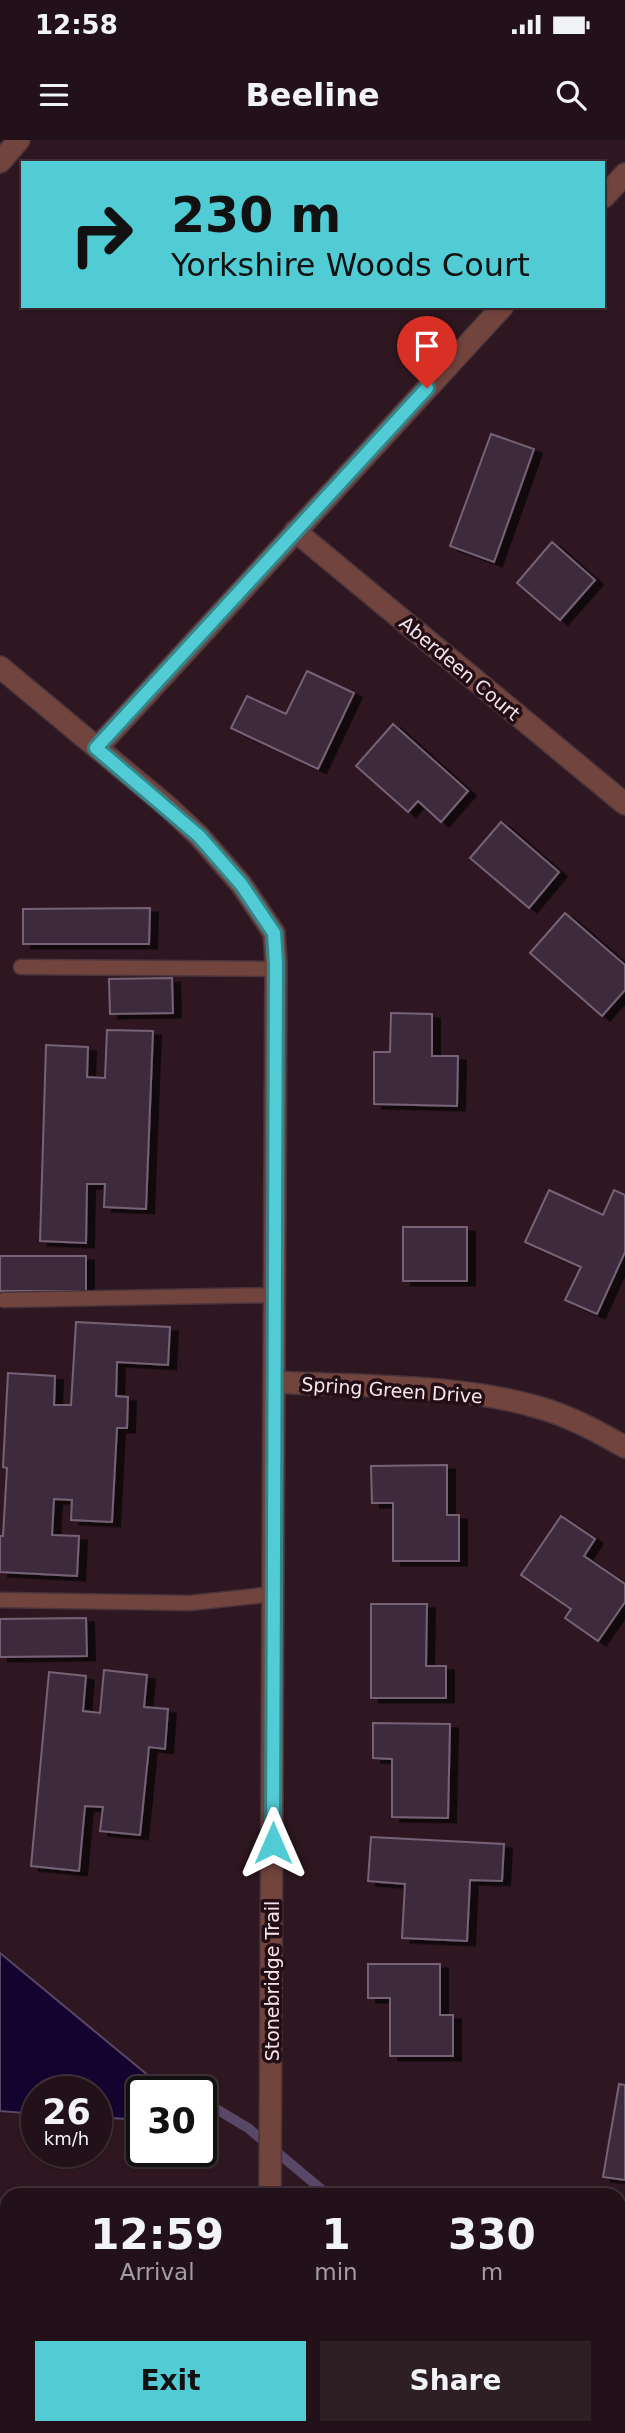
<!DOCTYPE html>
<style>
:root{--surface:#221118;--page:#2e1f25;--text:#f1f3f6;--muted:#a29da2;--line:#3f3137;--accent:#51ccd4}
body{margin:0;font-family:"DejaVu Sans",sans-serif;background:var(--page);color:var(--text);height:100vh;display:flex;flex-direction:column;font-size:26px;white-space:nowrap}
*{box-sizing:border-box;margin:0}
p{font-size:23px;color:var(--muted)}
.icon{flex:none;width:38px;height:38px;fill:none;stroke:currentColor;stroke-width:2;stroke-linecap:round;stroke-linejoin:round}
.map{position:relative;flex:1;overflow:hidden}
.panel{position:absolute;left:0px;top:2048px;width:626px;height:247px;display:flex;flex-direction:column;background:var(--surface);border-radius:21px 21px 0 0;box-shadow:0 2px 5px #0004,0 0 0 2px var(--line)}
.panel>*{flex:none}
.banner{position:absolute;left:21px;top:21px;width:584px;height:147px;border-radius:0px;box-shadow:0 2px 5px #0004,0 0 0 2px var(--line);background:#51ccd4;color:#111;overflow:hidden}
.speed{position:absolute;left:21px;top:1936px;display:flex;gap:14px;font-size:35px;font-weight:700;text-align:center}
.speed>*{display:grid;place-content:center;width:91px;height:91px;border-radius:50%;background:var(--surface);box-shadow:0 2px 5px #0004,0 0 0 2px var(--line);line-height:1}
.speed small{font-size:18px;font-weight:400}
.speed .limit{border:4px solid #111;border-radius:10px;background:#fff;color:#111}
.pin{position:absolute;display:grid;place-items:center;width:60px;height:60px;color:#fff;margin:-72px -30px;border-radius:50% 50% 50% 0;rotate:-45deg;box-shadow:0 0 7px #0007}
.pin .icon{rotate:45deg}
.me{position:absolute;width:77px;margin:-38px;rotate:0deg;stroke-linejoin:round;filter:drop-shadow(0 0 5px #0008)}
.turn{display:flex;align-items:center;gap:24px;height:147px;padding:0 35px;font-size:32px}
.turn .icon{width:91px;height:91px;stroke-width:2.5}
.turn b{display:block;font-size:49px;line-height:60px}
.eta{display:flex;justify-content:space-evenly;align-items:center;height:119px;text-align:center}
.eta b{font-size:42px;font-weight:800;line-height:49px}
.button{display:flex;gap:14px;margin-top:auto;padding:14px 35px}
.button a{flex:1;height:80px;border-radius:0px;background:var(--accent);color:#111;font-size:28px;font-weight:800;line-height:80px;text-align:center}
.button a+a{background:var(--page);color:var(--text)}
.status{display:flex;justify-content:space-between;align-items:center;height:49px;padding:0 35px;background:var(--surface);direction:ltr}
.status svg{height:19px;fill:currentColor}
header{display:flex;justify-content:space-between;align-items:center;height:91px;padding:0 35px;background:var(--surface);font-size:32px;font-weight:800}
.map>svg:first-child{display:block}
</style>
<div class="status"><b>12:58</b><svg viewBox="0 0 49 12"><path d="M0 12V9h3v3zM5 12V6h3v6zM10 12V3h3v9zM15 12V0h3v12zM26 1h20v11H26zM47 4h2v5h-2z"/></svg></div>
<header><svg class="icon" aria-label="menu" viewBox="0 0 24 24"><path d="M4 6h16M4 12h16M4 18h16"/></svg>Beeline<svg class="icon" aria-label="search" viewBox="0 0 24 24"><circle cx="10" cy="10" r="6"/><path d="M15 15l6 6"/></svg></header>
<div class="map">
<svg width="625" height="2293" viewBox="0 0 625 2293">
<defs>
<filter id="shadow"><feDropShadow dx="8" dy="4.5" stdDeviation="0" flood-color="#0009"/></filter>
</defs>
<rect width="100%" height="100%" fill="#2e1720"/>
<!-- water -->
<path fill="#14032e" stroke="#584766" stroke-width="2" d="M 0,1813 L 167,1951 L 142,1951 L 142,1980 L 96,1977 L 96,1951 L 37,1951 L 37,1974 L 0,1971 Z
M 381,2287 L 571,2287 L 578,2293 L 382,2293 Z"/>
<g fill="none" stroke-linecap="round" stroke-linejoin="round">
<!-- stream -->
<path stroke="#584766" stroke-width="10" d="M 201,1968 L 218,1970 L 248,1988 L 327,2054"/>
</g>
<!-- building -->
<path fill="#3c2b3c" stroke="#756276" stroke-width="2" filter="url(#shadow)" d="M 491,294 L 534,309 L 494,422 L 450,406 Z
M 552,402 L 595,440 L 560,480 L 517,443 Z
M 307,531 L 354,553 L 318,629 L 231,588 L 247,556 L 286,574 Z
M 393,584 L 468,651 L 441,682 L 418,661 L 408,672 L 356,626 Z
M 501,682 L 559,732 L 529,768 L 470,718 Z
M 150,768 L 149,804 L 23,804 L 23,769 Z
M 565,773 L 625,825 L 625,850 L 602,876 L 530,813 Z
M 172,838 L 173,873 L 110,874 L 109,839 Z
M 391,873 L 432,874 L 432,916 L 458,916 L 457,966 L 374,964 L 374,912 L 390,912 Z
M 107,890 L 153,891 L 146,1069 L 104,1067 L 105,1044 L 87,1044 L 86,1103 L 40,1101 L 46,905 L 88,907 L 87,937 L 105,938 Z
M 549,1050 L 603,1075 L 614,1050 L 625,1055 L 625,1112 L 597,1174 L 565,1160 L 581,1127 L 525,1102 Z
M 403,1087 L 467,1087 L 467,1141 L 403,1141 Z
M 0,1116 L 86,1116 L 86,1151 L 0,1151 Z
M 76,1182 L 170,1187 L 168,1225 L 117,1222 L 116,1256 L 128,1257 L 127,1288 L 117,1288 L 112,1382 L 71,1380 L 72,1360 L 54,1359 L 52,1395 L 79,1396 L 77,1436 L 0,1432 L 0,1396 L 3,1396 L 7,1328 L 3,1327 L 8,1233 L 55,1236 L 54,1265 L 71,1265 Z
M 447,1325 L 447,1375 L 459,1375 L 459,1421 L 393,1421 L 393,1363 L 372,1363 L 371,1326 Z
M 561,1376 L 595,1399 L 584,1416 L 625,1444 L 625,1462 L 598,1501 L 565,1478 L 571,1469 L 521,1435 Z
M 371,1464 L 427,1464 L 426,1526 L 446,1526 L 446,1558 L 371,1558 Z
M 86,1478 L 87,1516 L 0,1517 L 0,1479 Z
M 104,1530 L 147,1535 L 144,1567 L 168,1569 L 165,1609 L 149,1607 L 140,1695 L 100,1691 L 103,1667 L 85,1666 L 79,1731 L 31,1726 L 49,1532 L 86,1536 L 83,1571 L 100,1573 Z
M 373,1583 L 450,1584 L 448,1678 L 392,1677 L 392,1619 L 373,1618 Z
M 371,1697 L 504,1704 L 502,1741 L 470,1740 L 467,1801 L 402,1798 L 405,1744 L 368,1741 Z
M 368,1824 L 440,1824 L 440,1875 L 453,1875 L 453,1916 L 390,1916 L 390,1858 L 368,1858 Z
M 619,1944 L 625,1945 L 625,2040 L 603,2037 Z
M 625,2134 L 625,2216 L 620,2212 L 620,2142 Z"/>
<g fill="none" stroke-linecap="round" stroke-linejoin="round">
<defs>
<path id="service" d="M 21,827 L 276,829
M 4,1160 L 275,1155
M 0,1460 L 190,1463 L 274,1454
M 133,2287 L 140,2293"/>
<path id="minor" d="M 0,22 L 19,0
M 604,57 L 625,34
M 295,391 L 625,664
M 0,527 L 167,666 L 199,696 L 241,744 L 274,793 L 276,823 L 270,2054
M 97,608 L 503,166
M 275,1242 C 362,1247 463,1243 547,1270 C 575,1279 600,1293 625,1307
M 250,2293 L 251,2287"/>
</defs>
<!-- service casing -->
<use href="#service" stroke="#4a343c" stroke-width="17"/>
<!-- minor casing -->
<use href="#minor" stroke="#4a343c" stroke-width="24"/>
<!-- service -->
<use href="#service" stroke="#72443e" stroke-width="14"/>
<!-- minor -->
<use href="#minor" stroke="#72443e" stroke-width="21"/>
</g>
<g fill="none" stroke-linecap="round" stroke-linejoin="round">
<defs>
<path id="route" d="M 273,1703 L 276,823 L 274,793 L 241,744 L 199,696 L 96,608 L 427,248"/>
</defs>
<!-- route casing -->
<use href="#route" stroke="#35858a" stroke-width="18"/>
<!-- route -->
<use href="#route" stroke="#51ccd4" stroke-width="12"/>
</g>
<g text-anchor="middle" stroke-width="7" stroke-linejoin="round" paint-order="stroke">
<!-- street labels -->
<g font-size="19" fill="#f5e5ea" stroke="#240e16">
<text transform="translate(460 528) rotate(40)" y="7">Aberdeen Court</text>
<text transform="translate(392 1250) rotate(4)" y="7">Spring Green Drive</text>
<text transform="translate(272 1841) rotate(-90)" y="7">Stonebridge Trail</text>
</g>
</g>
</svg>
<div class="speed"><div>26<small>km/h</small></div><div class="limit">30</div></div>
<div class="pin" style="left:427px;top:248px;background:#d93025"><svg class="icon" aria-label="arrive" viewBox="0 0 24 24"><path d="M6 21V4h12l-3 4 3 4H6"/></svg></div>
<svg class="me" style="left:273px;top:1703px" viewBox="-20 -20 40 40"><path d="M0-17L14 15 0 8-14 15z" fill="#51ccd4" stroke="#fff" stroke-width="4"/></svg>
<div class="banner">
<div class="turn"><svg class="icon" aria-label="right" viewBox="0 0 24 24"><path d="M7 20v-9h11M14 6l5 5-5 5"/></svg><div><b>230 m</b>Yorkshire Woods Court</div></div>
</div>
<section class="panel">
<div class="eta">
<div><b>12:59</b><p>Arrival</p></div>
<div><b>1</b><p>min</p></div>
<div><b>330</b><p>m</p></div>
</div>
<div class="button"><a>Exit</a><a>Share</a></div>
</section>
</div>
